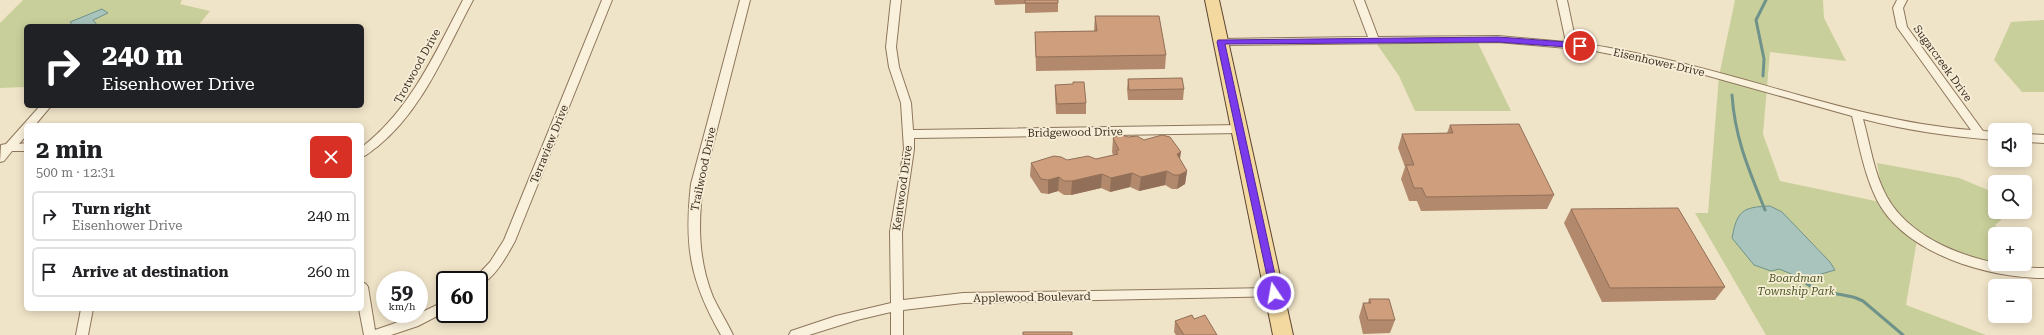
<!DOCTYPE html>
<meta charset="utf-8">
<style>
:root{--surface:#fff;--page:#f6f6f6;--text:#202124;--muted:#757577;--line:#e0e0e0}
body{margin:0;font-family:"Roboto Serif",serif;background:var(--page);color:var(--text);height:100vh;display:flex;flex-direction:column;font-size:15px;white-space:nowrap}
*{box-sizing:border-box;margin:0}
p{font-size:13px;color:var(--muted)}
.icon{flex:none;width:22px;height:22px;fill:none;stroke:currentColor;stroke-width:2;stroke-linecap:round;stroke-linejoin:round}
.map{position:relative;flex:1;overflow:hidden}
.side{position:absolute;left:24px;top:123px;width:340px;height:188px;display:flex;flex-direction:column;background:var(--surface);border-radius:6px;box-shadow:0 2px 10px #0003}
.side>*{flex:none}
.banner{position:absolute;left:24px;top:24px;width:340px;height:84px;border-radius:6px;box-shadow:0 2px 10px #0003;background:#202124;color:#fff;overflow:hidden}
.fabs{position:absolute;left:1988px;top:123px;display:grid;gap:8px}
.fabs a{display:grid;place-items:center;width:44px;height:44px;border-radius:6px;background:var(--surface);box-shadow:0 2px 10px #0003;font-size:20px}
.speed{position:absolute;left:376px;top:271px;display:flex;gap:8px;font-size:20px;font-weight:700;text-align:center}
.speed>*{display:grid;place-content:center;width:52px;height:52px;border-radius:50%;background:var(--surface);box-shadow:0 2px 10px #0003;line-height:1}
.speed small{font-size:10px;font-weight:400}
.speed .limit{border:2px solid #111;border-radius:6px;background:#fff;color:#111}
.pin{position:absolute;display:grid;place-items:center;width:34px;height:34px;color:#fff;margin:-17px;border:2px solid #fff;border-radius:50%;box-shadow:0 1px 4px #0007}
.me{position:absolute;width:44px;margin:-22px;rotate:348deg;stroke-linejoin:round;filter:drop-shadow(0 0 3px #0008)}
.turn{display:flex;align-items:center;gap:14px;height:84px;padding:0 12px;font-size:18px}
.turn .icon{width:52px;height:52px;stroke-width:2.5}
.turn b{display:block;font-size:28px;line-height:34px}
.round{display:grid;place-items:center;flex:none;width:42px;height:42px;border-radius:6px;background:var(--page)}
.summary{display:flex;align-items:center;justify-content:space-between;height:68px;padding:0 12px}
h1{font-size:24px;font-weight:700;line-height:30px}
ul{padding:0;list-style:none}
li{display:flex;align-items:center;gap:12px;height:50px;margin:0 8px 6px;padding:0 4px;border:2px solid var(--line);border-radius:6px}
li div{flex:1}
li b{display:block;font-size:15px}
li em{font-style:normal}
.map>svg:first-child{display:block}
</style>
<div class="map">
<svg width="2044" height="335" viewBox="0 0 2044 335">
<rect width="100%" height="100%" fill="#f0e4c8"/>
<!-- green -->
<path fill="#c9cf9b" d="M 23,0 L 182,0 L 180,4 L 210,11 L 198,26 L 26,26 L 26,87 L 0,88 L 0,23 Z
M 1735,0 L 1823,0 L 1824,18 L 1846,61 L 1770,52 L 1763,134 L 1780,181 L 1885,203 L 1918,234 L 1906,305 L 1986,335 L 1766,335 L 1695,213 L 1708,213 L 1719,76 Z
M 2044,20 L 2044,92 L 2022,92 L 1994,60 L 2011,22 Z
M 1476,39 L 1511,111 L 1415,111 L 1399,76 L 1374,40 Z
M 1877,163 L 1959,178 L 1995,193 L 1995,212 L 2010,212 L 1995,225 L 2002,234 L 1995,234 L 1995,264 L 2025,263 L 2029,268 C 2019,267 2008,267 1998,265 C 1956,258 1905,232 1885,193 C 1880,185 1879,173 1877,163 Z"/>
<!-- water -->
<path fill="#a9c4bc" stroke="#6f938a" d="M 102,9 L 108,13 L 93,20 L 98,26 L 73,26 L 70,22 Z
M 1770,206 L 1782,212 L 1830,262 L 1835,270 L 1804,279 L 1779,269 L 1771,271 L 1754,265 L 1732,238 C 1737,211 1742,207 1770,206 Z"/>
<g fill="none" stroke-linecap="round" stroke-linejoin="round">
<!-- stream -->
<path stroke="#6f938a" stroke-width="3" d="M 1763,76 L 1764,59 L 1756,20 L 1766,0
M 1732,95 C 1735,139 1749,170 1765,210
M 1798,273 C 1808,294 1836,292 1856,298 L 1863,301 L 1903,335"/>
<defs>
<path id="minor" d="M 463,0 L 473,0 C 446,50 423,110 377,147 C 372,150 368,155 362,157 L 362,147 C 411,109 435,53 463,0 Z
M 602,0 L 612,0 L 515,241 C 508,254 494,280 479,285 L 479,280 L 473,280 L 490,262 L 504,240 Z
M 740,0 L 750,0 L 703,184 C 698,223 698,260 713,297 C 719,310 727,322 733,335 L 721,335 C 690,281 684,246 691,184 Z
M 891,0 L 901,0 L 896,47 L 899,67 L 911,103 L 913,130 L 1240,125 L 1245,129 L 1240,133 L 914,138 L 914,149 L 902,232 L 903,300 L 963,293 L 1274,288 L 1278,290 L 1280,293 L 1278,296 L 963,303 L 903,310 L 903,335 L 891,335 L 891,312 L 857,320 L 809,335 L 789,335 L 791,331 L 836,316 L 891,303 L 890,232 L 904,149 L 901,103 L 889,67 L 886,47 Z
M 1354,0 L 1364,0 L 1378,37 L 1498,36 L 1566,42 L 1557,0 L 1567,0 L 1576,43 C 1598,45 1620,50 1641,54 C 1752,76 1858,121 1971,130 L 1897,27 L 1893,8 L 1897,0 L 1907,0 L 1903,8 L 1907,27 L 1983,131 L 1995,132 L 1995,140 C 1948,136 1909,131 1863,119 C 1870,144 1874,174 1887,197 C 1915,247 1991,268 2044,268 L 2044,278 C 1988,278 1905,254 1877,200 C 1864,174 1859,144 1852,116 L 1680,68 L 1590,50 L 1498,42 L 1221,45 L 1216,42 L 1221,39 L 1368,37 Z
M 40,106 L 51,106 L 35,125 L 26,125 L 26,136 L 19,144 L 26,143 L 26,151 L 12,151 L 4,161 L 0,162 L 1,145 L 6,144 Z
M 2025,134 L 2044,135 L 2044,143 L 2025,142 Z
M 362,282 L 366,284 L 368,287 L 375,330 L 410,318 L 445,301 L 445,312 L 418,326 L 391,335 L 364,335 L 359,309 L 362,309 Z
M 81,309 L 93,309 L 88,335 L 76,335 Z"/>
<path id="primary" d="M 1205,0 L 1219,0 L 1293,335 L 1273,335 Z"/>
</defs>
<!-- minor casing -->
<use href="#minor" stroke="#8d765c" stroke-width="2"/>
<!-- primary casing -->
<use href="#primary" stroke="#5b4430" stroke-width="2"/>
<!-- minor -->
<use href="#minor" fill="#faf1dc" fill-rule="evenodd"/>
<!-- primary -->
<use href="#primary" fill="#f3d9a0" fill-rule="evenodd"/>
</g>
<!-- wall -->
<path fill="#b2896c" d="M 994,0 L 1058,0 L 1058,12 L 1025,13 L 1025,4 L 995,5 Z
M 1095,16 L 1166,55 L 1165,69 L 1036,71 L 1035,32 L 1094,31 Z
M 1128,79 L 1184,89 L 1183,100 L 1128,100 L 1127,89 Z
M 1055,85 L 1086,103 L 1086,114 L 1056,114 L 1055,95 Z
M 1450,125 L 1554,195 L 1547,209 L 1421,211 L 1417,201 L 1409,201 L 1401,179 L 1405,167 L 1398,148 L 1402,134 L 1447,133 Z
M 1113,138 L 1180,160 L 1187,171 L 1185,184 L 1177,189 L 1172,189 L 1165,185 L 1139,191 L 1130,187 L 1110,192 L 1101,188 L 1071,195 L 1064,195 L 1058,191 L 1048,194 L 1041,193 L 1030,176 L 1031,163 L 1067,160 L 1096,159 L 1113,155 L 1112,152 Z
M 1571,209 L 1725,287 L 1715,300 L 1602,302 L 1564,223 Z
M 1369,299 L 1395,320 L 1390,333 L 1363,334 L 1359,317 L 1363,303 L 1368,303 Z
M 1194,319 L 1217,335 L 1176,335 L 1174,332 L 1175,321 Z"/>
<!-- shaded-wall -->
<path fill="#916f58" d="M 1181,152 L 1179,166 L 1177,154 Z
M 1167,171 L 1165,185 L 1139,191 L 1141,177 Z
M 1187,171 L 1185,184 L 1177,189 L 1179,175 Z
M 1132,173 L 1130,187 L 1110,192 L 1111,178 Z
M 1102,174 L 1101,188 L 1071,195 L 1072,181 Z
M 1059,177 L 1058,191 L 1048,194 L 1048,180 Z"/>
<!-- building -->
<path fill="#cf9f7d" stroke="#916f58" d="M 1025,0 L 1058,0 L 1058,3 L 1025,3 Z
M 1095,16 L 1159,16 L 1166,55 L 1036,57 L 1035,32 L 1097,31 Z
M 1182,78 L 1184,89 L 1129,90 L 1128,79 Z
M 1073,82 L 1084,82 L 1086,103 L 1057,104 L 1055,85 L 1073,84 Z
M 1519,124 L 1554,195 L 1426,197 L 1422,188 L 1414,188 L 1406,165 L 1414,165 L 1402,134 L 1453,133 L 1450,125 Z
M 1120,134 L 1128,137 L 1137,136 L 1144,140 L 1162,135 L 1170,137 L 1181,152 L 1177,154 L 1187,171 L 1179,175 L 1174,175 L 1167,171 L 1141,177 L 1132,173 L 1111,178 L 1102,174 L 1072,181 L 1064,181 L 1059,177 L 1048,180 L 1041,179 L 1031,163 L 1054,156 L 1061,157 L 1067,160 L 1088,156 L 1096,159 L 1118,154 L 1116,151 L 1119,150 L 1113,138 Z
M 1678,208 L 1725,287 L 1610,288 L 1571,209 Z
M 1369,299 L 1389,299 L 1395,320 L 1368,320 L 1363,303 L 1371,303 Z
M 1192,315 L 1194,319 L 1205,315 L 1217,335 L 1184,335 L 1175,321 Z
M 1023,332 L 1072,332 L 1072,335 L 1023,335 Z"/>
<!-- route -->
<path fill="#7c3aed" stroke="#51269a" d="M 1498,37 L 1580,43 L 1584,46 L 1580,48 L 1498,42 L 1225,44 L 1279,293 L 1278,295 L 1271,295 L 1217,42 L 1218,40 Z"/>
<g text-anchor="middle" stroke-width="3.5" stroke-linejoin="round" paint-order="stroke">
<!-- street labels -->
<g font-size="11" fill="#3d2e20" stroke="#f7eed8">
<text transform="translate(1659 62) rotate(13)" y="4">Eisenhower Drive</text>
<text transform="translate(1943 63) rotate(54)" y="4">Sugarcreek Drive</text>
<text transform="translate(417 66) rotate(-61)" y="4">Trotwood Drive</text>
<text transform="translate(1075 132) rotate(-1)" y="4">Bridgewood Drive</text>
<text transform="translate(549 144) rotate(-68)" y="4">Terraview Drive</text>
<text transform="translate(703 169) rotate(-78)" y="4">Trailwood Drive</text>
<text transform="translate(902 188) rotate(-82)" y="4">Kentwood Drive</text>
<text transform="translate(1032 297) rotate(-1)" y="4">Applewood Boulevard</text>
</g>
<!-- park labels -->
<g font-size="11" font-style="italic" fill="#4d5a26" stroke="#f7eed8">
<text x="1796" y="282">Boardman<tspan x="1796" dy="13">Township Park</tspan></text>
</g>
</g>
</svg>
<div class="fabs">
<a><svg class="icon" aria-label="sound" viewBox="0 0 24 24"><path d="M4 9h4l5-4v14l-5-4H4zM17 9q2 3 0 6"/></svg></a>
<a><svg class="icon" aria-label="search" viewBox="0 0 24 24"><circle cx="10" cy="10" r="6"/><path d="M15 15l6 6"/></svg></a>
<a>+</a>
<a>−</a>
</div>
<div class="speed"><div>59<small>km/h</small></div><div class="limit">60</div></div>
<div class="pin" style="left:1580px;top:46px;background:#d93025"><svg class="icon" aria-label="arrive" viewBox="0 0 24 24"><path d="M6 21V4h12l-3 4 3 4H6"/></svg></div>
<svg class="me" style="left:1274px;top:293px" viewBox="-20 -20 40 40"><circle r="17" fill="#7c3aed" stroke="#fff" stroke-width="3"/><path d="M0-11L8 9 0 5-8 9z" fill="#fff"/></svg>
<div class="banner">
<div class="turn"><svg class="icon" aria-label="right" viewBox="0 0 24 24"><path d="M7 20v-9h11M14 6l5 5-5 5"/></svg><div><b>240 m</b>Eisenhower Drive</div></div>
</div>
<section class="side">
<div class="summary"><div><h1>2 min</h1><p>500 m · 12:31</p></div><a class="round" style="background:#d93025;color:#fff"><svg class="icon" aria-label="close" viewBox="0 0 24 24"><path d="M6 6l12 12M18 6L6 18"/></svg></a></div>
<ul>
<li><svg class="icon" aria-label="right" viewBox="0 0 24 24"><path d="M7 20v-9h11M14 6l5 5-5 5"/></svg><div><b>Turn right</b><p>Eisenhower Drive</p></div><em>240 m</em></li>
<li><svg class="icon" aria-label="arrive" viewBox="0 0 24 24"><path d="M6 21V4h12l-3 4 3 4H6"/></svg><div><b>Arrive at destination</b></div><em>260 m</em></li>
</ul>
</section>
</div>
